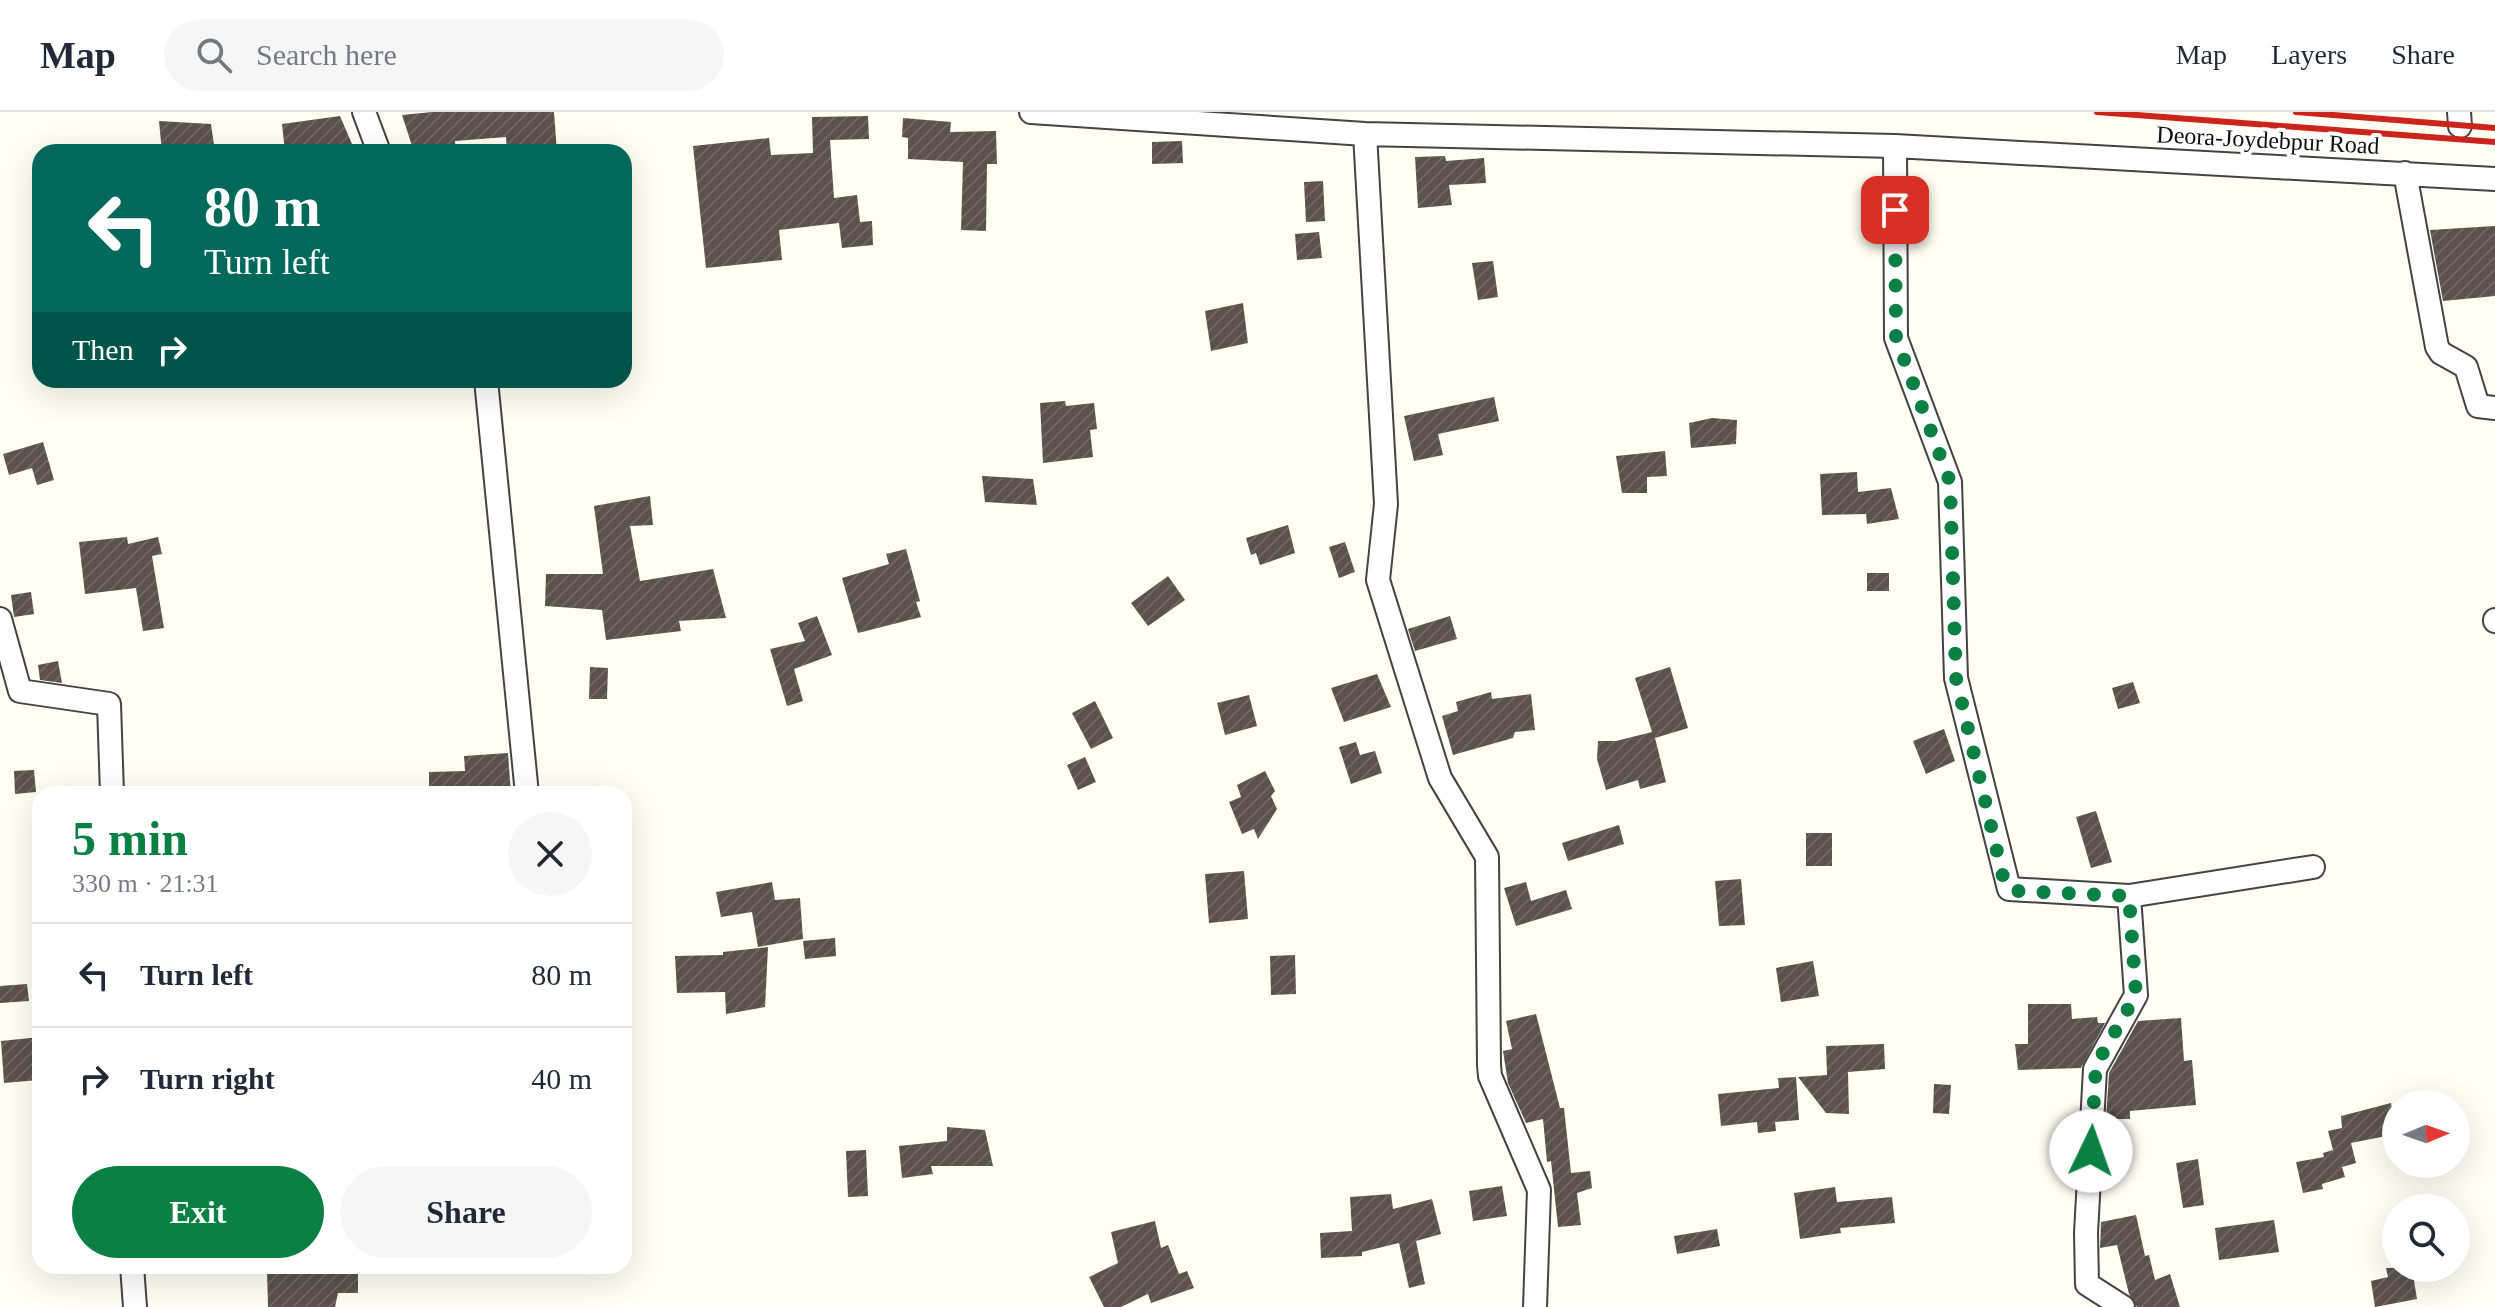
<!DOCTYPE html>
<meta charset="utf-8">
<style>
:root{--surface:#fff;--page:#f6f6f7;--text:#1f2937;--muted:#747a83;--line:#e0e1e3;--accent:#0b8043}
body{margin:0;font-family:Georgia,serif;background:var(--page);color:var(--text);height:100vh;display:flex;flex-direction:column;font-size:30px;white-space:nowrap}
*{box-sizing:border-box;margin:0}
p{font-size:26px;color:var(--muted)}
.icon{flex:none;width:44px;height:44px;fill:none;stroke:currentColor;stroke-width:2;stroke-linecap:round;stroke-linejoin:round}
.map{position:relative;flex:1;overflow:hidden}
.panel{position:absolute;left:32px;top:674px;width:600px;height:488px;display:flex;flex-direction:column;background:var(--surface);border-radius:24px;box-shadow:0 8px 32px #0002}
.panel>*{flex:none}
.banner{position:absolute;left:32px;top:32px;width:600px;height:244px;border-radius:24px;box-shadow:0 8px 32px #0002;background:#00695c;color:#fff;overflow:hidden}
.needle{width:52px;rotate:88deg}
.tools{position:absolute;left:2382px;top:978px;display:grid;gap:16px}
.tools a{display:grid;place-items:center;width:88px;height:88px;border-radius:50%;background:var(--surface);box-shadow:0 8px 32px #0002;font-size:40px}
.pin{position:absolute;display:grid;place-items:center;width:68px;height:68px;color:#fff;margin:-34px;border-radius:16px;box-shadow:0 4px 12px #0006}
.me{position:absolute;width:88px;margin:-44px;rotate:3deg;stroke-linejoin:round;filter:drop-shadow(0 0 6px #0008)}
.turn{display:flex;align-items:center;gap:28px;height:168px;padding:0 40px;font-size:36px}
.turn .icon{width:104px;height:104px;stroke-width:2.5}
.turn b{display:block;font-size:56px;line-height:68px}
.then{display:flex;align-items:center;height:76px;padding:0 40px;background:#0003;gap:16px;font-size:30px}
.round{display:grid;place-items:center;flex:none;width:84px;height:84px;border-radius:42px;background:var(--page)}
.summary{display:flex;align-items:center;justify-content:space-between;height:136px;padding:0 40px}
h1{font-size:48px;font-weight:700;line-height:60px;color:var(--accent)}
.action{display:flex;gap:16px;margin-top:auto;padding:16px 40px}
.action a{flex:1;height:92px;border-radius:48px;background:var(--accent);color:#fff;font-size:32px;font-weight:700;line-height:92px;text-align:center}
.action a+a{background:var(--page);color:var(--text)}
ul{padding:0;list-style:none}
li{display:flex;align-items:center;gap:24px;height:104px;padding:0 40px;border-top:2px solid var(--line)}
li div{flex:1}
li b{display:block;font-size:30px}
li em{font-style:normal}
header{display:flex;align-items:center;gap:48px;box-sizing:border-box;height:112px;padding:0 40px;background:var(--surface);border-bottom:2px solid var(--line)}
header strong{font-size:38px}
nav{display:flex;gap:44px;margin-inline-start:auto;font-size:28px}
.search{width:560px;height:72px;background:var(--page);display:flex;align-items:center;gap:20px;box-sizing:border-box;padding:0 28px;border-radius:44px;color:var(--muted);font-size:30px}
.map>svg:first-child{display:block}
</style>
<header>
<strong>Map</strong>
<div class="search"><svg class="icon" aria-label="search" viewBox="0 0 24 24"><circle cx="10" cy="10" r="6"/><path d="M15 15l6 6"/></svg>Search here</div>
<nav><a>Map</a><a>Layers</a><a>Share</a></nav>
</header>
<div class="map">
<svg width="2495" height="1195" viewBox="0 0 2495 1195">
<defs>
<pattern id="building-hatch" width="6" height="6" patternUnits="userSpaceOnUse" patternTransform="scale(2)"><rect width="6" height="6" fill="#5a524b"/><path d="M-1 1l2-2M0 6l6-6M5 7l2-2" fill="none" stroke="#6d6661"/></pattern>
</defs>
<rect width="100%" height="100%" fill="#fffef3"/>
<!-- building -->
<path fill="url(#building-hatch)" d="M 432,0 L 554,0 L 557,40 L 507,40 L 506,25 L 455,29 L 456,40 L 414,40 L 402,3 Z
M 340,4 L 352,32 L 313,40 L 285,40 L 282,12 Z
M 868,4 L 869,27 L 830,28 L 834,86 L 857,83 L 860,110 L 872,109 L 873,133 L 842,136 L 839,111 L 779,118 L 782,148 L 706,156 L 693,34 L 769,26 L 771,43 L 813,41 L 812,5 Z
M 903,6 L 951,10 L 950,20 L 996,19 L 997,52 L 987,52 L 986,119 L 961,118 L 963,50 L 908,47 L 908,26 L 902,25 Z
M 159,9 L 211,12 L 215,40 L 162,40 Z
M 1182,29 L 1183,51 L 1152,52 L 1152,30 Z
M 1445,44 L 1446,49 L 1484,46 L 1486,71 L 1449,73 L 1452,93 L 1418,96 L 1415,45 Z
M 1323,69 L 1325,109 L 1306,110 L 1304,70 Z
M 2495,114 L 2495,184 L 2443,189 L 2430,118 Z
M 1319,120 L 1322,146 L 1297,148 L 1295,122 Z
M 1493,149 L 1498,185 L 1478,188 L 1472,151 Z
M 1243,191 L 1248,231 L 1211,239 L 1205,199 Z
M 1494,285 L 1499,309 L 1438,322 L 1443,343 L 1414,349 L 1404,304 Z
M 1065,289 L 1066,294 L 1094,291 L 1097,317 L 1090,318 L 1093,345 L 1043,351 L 1040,291 Z
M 1712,306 L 1737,308 L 1736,332 L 1691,336 L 1689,311 Z
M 43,330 L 54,368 L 37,373 L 32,356 L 9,363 L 3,342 Z
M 1665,339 L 1667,364 L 1647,365 L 1647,381 L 1622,381 L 1616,344 Z
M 1857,360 L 1858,380 L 1891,376 L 1899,407 L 1867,412 L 1866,402 L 1822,403 L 1820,362 Z
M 982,364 L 1033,367 L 1037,393 L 985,390 Z
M 650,384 L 653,413 L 630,414 L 640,469 L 713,457 L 726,506 L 679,509 L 681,519 L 606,528 L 602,498 L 545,494 L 546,462 L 603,462 L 594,394 Z
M 1288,413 L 1295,441 L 1260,453 L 1256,441 L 1251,443 L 1246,426 Z
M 127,425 L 128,432 L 158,425 L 162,442 L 152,444 L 164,516 L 143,519 L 136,476 L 85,482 L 79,430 Z
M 1345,430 L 1355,460 L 1339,466 L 1329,435 Z
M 906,437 L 920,489 L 916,490 L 921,505 L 858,521 L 842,466 L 889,452 L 886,442 Z
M 1867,461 L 1889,461 L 1889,479 L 1867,479 Z
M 1168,464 L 1185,488 L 1148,514 L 1131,491 Z
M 31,480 L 34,502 L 14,505 L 11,483 Z
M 817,504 L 832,543 L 794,557 L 803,589 L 787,594 L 770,537 L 805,529 L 798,511 Z
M 1450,504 L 1457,527 L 1415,539 L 1408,517 Z
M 58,549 L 62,571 L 40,568 L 38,553 Z
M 590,555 L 608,556 L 607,587 L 589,587 Z
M 1670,555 L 1688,616 L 1655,626 L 1666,670 L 1640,677 L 1638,668 L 1606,678 L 1597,647 L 1598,629 L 1616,629 L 1652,620 L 1635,566 Z
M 1377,562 L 1391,595 L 1344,610 L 1331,576 Z
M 2133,570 L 2140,591 L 2118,597 L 2112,576 Z
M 1491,580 L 1492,587 L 1531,582 L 1535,618 L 1515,620 L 1513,626 L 1453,643 L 1442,604 L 1458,599 L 1456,590 Z
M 1249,583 L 1257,614 L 1225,623 L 1217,591 Z
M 1095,589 L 1113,626 L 1091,637 L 1072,601 Z
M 1944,617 L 1955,649 L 1926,662 L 1913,629 Z
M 1356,630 L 1360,643 L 1375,639 L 1382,661 L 1351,672 L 1339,635 Z
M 508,641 L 511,682 L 429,682 L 429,660 L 465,659 L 464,644 Z
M 1085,645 L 1096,670 L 1078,678 L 1067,653 Z
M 34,658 L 36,680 L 15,682 L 14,659 Z
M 1265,659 L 1275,679 L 1271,684 L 1277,697 L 1258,727 L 1254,717 L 1242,722 L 1229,690 L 1241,685 L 1237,673 Z
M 2096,699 L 2112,750 L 2091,756 L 2076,705 Z
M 1619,713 L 1624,732 L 1568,749 L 1562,731 Z
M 1806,721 L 1832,721 L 1832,754 L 1806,754 Z
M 1244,759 L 1248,807 L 1209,811 L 1205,762 Z
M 1741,767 L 1745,813 L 1719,814 L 1715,769 Z
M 772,770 L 775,788 L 800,786 L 803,827 L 758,835 L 752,800 L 721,805 L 716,780 Z
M 1526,770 L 1531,789 L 1566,778 L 1572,797 L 1516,814 L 1504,776 Z
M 835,826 L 836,844 L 805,847 L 803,829 Z
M 768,835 L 765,895 L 726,902 L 725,880 L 677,881 L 675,844 L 723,843 L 723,840 Z
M 1295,843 L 1296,882 L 1271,883 L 1270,844 Z
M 1813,849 L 1819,884 L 1781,890 L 1776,856 Z
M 27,872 L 29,889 L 0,891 L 0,874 Z
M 2028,892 L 2071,892 L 2072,907 L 2097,905 L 2098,911 L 2105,911 L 2081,956 L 2018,958 L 2015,932 L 2028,932 Z
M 1536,902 L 1560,996 L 1564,996 L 1571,1061 L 1590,1059 L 1592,1076 L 1577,1081 L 1581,1113 L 1558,1115 L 1551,1049 L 1547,1050 L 1543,1007 L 1526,1011 L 1508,971 L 1503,939 L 1512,937 L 1506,909 Z
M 2181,906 L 2184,949 L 2192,948 L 2196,993 L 2130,999 L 2130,1007 L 2106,1007 L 2109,961 L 2138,909 Z
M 40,925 L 39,968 L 4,971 L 1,929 Z
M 1884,932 L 1885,957 L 1848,960 L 1849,1002 L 1826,1001 L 1798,965 L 1827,963 L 1826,934 Z
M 1796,965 L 1799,1008 L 1775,1010 L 1776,1019 L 1758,1021 L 1757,1010 L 1721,1014 L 1718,982 L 1779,976 L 1778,966 Z
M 1934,972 L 1951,973 L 1949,1002 L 1933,1001 Z
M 2391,991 L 2396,1022 L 2351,1031 L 2356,1051 L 2342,1055 L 2345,1065 L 2322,1072 L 2323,1077 L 2303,1081 L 2296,1050 L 2324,1045 L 2323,1041 L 2333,1038 L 2328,1019 L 2342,1016 L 2341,1004 Z
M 947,1015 L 985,1018 L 993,1054 L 931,1054 L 933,1062 L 902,1066 L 899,1034 L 947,1029 Z
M 866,1038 L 868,1084 L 848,1085 L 846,1039 Z
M 2198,1047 L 2204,1093 L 2183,1096 L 2176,1051 Z
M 1502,1074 L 1507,1104 L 1473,1109 L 1469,1079 Z
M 1835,1075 L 1837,1090 L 1892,1085 L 1895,1111 L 1840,1116 L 1841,1121 L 1800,1127 L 1794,1081 Z
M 1391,1082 L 1393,1097 L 1432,1087 L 1441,1122 L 1416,1129 L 1425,1172 L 1409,1176 L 1399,1131 L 1362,1140 L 1362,1144 L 1321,1146 L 1320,1121 L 1352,1119 L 1350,1085 Z
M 2136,1103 L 2145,1144 L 2149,1143 L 2155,1168 L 2170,1162 L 2180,1195 L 2137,1195 L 2129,1182 L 2117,1133 L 2100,1136 L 2101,1110 Z
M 2274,1108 L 2279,1140 L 2219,1148 L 2215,1116 Z
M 1155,1109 L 1161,1136 L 1168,1133 L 1179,1162 L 1187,1159 L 1194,1176 L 1151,1191 L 1148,1182 L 1121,1195 L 1104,1195 L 1089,1165 L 1118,1151 L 1111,1120 Z
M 1717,1117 L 1720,1134 L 1677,1142 L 1674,1124 Z
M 290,1154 L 344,1154 L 343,1158 L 358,1158 L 358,1181 L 338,1181 L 335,1195 L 268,1195 L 267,1159 L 289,1158 Z
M 2386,1156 L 2412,1156 L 2417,1187 L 2375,1195 L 2371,1169 L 2388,1165 Z"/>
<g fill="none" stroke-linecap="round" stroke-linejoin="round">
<defs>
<path id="minor" d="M 364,0 L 379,40
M 1031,0 L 1365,22 L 1895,34 L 2495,67
M 2459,0 L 2460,14
M 1365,22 L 1386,392 L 1378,468 L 1440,666 L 1487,745 L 1489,953 L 1490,964 L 1539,1078 L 1535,1195
M 1895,34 L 1896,226 L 1950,370 L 1956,566 L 2009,777 L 2129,784 L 2313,755
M 2405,61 L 2437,235 L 2441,241 L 2466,255 L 2478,294 L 2495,296
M 486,268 L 527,682
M 0,507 L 20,579 L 109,592 L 112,682
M 2495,508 L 2495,509
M 132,1154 L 135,1195
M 2123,1195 L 2087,1172 L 2086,1121 L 2095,957 L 2136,883 L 2129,784"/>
</defs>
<!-- minor casing -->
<use href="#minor" stroke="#434343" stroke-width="26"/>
<!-- minor -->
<use href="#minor" stroke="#fff" stroke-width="22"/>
<!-- rail -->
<path stroke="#cb241d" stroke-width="6" d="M 2097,0 L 2495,30
M 2296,0 L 2495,16"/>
</g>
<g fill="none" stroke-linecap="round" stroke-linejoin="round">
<!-- route -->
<path stroke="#0b8043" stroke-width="14" stroke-dasharray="0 25.2" d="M 1895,98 L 1896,226 L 1950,370 L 1956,566 L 2004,769 L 2009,777 L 2017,779 L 2129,784 L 2136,883 L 2096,953 L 2091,1039"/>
</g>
<g text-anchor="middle" stroke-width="8" stroke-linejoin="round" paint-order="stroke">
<!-- street labels -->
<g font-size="24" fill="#101010" stroke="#fff">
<text transform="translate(2268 28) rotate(3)" y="8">Deora-Joydebpur Road</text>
</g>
</g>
</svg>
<div class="tools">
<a><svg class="needle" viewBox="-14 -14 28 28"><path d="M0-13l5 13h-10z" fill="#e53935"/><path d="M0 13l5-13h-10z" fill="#747a83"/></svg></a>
<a><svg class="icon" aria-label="search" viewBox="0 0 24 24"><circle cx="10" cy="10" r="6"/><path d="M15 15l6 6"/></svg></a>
</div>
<div class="pin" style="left:1895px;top:98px;background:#d93025"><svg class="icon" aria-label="arrive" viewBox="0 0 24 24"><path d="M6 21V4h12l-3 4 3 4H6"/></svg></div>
<svg class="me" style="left:2091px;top:1039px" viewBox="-20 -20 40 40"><circle r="19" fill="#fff"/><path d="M0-13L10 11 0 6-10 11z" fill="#0b8043"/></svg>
<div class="banner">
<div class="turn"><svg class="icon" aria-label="left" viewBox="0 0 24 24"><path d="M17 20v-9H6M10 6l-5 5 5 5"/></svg><div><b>80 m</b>Turn left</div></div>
<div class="then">Then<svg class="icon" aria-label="right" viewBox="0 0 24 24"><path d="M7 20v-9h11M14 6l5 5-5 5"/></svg></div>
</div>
<section class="panel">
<div class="summary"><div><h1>5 min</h1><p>330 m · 21:31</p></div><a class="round"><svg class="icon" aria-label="close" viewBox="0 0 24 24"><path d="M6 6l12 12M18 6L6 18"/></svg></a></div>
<ul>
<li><svg class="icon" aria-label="left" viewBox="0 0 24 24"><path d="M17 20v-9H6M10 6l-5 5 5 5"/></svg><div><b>Turn left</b></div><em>80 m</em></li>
<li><svg class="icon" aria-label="right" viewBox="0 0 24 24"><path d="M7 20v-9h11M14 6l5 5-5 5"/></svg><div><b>Turn right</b></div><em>40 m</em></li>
</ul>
<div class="action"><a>Exit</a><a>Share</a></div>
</section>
</div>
